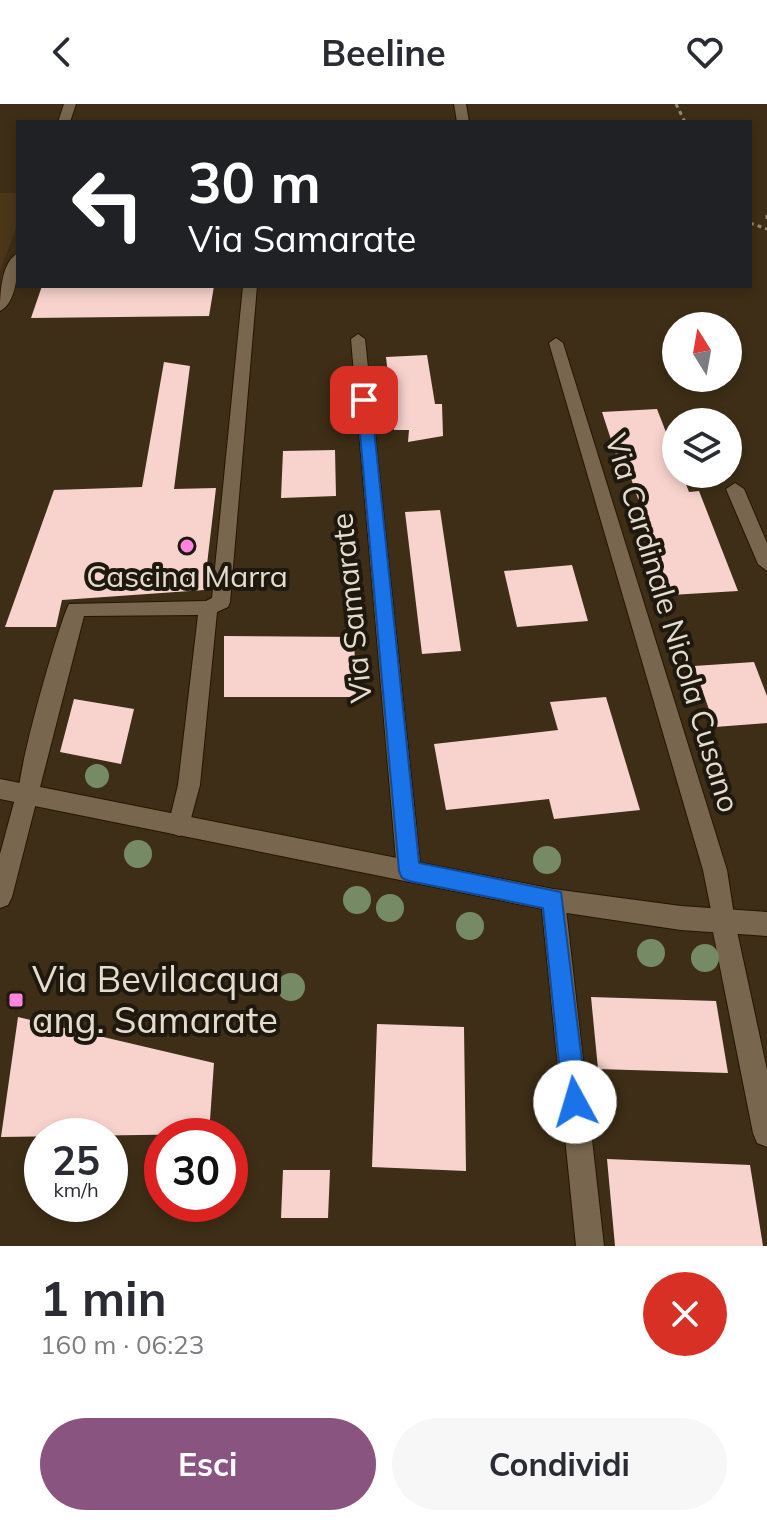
<!DOCTYPE html>
<html lang="it">
<meta charset="utf-8">
<style>
:root{--surface:#fff;--page:#f7f7f7;--text:#2b2b33;--muted:#7c7c81;--accent:#8a5480}
body{margin:0;font-family:Mulish,sans-serif;background:var(--page);color:var(--text);height:100vh;display:flex;flex-direction:column;font-size:30px;white-space:nowrap}
*{box-sizing:border-box;margin:0}
p{font-size:26px;color:var(--muted)}
.icon{flex:none;width:44px;height:44px;fill:none;stroke:currentColor;stroke-width:2;stroke-linecap:round;stroke-linejoin:round}
.map{position:relative;height:1142px;overflow:hidden}
.side{display:flex;flex-direction:column;background:var(--surface);flex:1}
.side>*{flex:none}
.guide{position:absolute;left:16px;top:16px;width:736px;height:168px;border-radius:0px;box-shadow:0 4px 12px #0003;background:#202124;color:#fff;overflow:hidden}
.needle{width:52px;rotate:349deg}
.buttons{position:absolute;left:662px;top:208px;display:grid;gap:16px}
.buttons a{display:grid;place-items:center;width:80px;height:80px;border-radius:50%;background:var(--surface);box-shadow:0 4px 12px #0003;font-size:40px}
.speed{position:absolute;left:24px;top:1014px;display:flex;gap:16px;font-size:40px;font-weight:700;text-align:center}
.speed>*{display:grid;place-content:center;width:104px;height:104px;border-radius:50%;background:var(--surface);box-shadow:0 4px 12px #0003;line-height:1}
.speed small{font-size:20px;font-weight:400}
.speed .limit{border:12px solid #d22;background:#fff;color:#111}
.pin{position:absolute;display:grid;place-items:center;width:68px;height:68px;color:#fff;margin:-34px;border-radius:16px;box-shadow:0 4px 12px #0006}
.me{position:absolute;width:88px;margin:-44px;rotate:354deg;stroke-linejoin:round;filter:drop-shadow(0 0 6px #0008)}
.turn{display:flex;align-items:center;gap:28px;height:168px;padding:0 40px;font-size:36px}
.turn .icon{width:104px;height:104px;stroke-width:2.5}
.turn b{display:block;font-size:56px;line-height:68px}
.round{display:grid;place-items:center;flex:none;width:84px;height:84px;border-radius:42px;background:var(--page)}
.head{display:flex;align-items:center;justify-content:space-between;height:136px;padding:0 40px}
h1{font-size:48px;font-weight:700;line-height:60px}
.cta{display:flex;gap:16px;margin-top:auto;padding:16px 40px}
.cta a{flex:1;height:92px;border-radius:48px;background:var(--accent);color:#fff;font-size:32px;font-weight:700;line-height:92px;text-align:center}
.cta a+a{background:var(--page);color:var(--text)}
header{display:flex;justify-content:space-between;align-items:center;height:104px;padding:0 40px;background:var(--surface);font-size:36px;font-weight:700}
.map>svg:first-child{display:block}
</style>
<header><svg class="icon" aria-label="back" viewBox="0 0 24 24"><path d="M15 5l-7 7 7 7"/></svg>Beeline<svg class="icon" aria-label="heart" viewBox="0 0 24 24"><path d="M12 20l-8-8c-3-5 5-10 8-4 3-6 11-1 8 4z"/></svg></header>
<div class="map">
<svg width="767" height="1142" viewBox="0 0 767 1142">
<rect width="100%" height="100%" fill="#3e2e17"/>
<!-- built -->
<path fill="#4b3619" d="M 0,89 L 18,89 L 18,119 L 0,167 Z"/>
<!-- building -->
<path fill="#f8d3ce" d="M 42,182 L 214,182 L 209,212 L 31,214 Z
M 427,251 L 435,300 L 442,300 L 443,332 L 408,338 L 409,326 L 394,326 L 386,253 Z
M 164,258 L 190,262 L 174,385 L 216,384 L 204,486 L 62,496 L 56,523 L 5,523 L 54,386 L 142,383 Z
M 657,305 L 676,354 L 676,370 L 682,370 L 689,388 L 699,387 L 738,487 L 671,491 L 623,351 L 616,351 L 602,308 Z
M 335,346 L 336,392 L 281,394 L 283,347 Z
M 440,406 L 461,547 L 422,550 L 405,408 Z
M 572,461 L 588,517 L 517,523 L 504,467 Z
M 224,532 L 354,533 L 356,593 L 224,593 Z
M 754,558 L 767,592 L 767,619 L 715,623 L 694,562 Z
M 606,593 L 640,706 L 554,715 L 549,695 L 446,706 L 434,640 L 558,626 L 550,598 Z
M 74,595 L 134,605 L 121,660 L 60,648 Z
M 591,893 L 716,897 L 728,969 L 598,965 Z
M 18,913 L 214,959 L 209,1030 L 1,1033 Z
M 377,920 L 464,923 L 466,1067 L 372,1063 Z
M 607,1055 L 750,1061 L 763,1142 L 615,1142 Z
M 283,1066 L 330,1066 L 328,1114 L 281,1114 Z"/>
<g fill="none" stroke-linecap="round" stroke-linejoin="round">
<defs>
<path id="service" d="M 243,182 L 257,182 L 230,498 L 228,503 L 217,508 L 200,681 L 187,729 L 179,732 L 171,729 L 168,722 L 178,681 L 198,511 L 84,512 L 38,691 L 35,698 L 27,701 L 19,698 C 12,683 58,521 69,500 L 206,497 L 212,494 Z
M 735,379 L 744,385 L 767,439 L 767,467 L 758,460 L 726,385 Z
M 723,806 L 731,810 L 735,818 L 767,966 L 767,1043 L 757,1039 L 753,1029 L 711,818 L 715,810 Z"/>
<path id="minor" d="M 64,0 L 76,0 L 70,18 L 58,18 Z
M 454,0 L 466,0 L 469,18 L 457,18 Z
M 18,149 C 18,166 17,199 0,207 C 0,190 1,158 18,149 Z
M 358,230 L 365,235 L 421,767 L 417,775 L 409,778 L 401,775 L 397,767 L 351,235 Z
M 556,234 L 563,239 L 727,766 L 735,818 L 731,826 L 723,830 L 715,826 L 703,766 L 549,239 Z
M 27,681 L 35,684 L 38,691 L 12,793 L 8,801 L 0,804 L 0,750 L 16,691 L 19,684 Z
M 553,785 L 561,788 L 565,796 L 604,1142 L 576,1142 L 541,796 L 545,788 Z"/>
<path id="tertiary" d="M 0,675 L 553,785 L 681,802 L 767,808 L 767,832 L 681,826 L 553,807 L 0,695 Z"/>
</defs>
<!-- service casing -->
<use href="#service" stroke="#251601" stroke-width="2"/>
<!-- minor casing -->
<use href="#minor" stroke="#251601" stroke-width="2"/>
<!-- tertiary casing -->
<use href="#tertiary" stroke="#251601" stroke-width="2"/>
<!-- path -->
<path stroke="#958876" stroke-width="3" stroke-dasharray="4 4" stroke-linecap="butt" d="M 676,0 L 685,18
M 767,111 L 767,119
M 750,119 L 767,125"/>
<!-- service -->
<use href="#service" fill="#78664e" fill-rule="evenodd"/>
<!-- minor -->
<use href="#minor" fill="#78664e" fill-rule="evenodd"/>
<!-- tertiary -->
<use href="#tertiary" fill="#78664e" fill-rule="evenodd"/>
</g>
<!-- trees -->
<g fill="#768a65">
<circle cx="97" cy="672" r="12"/>
<circle cx="138" cy="750" r="14"/>
<circle cx="547" cy="756" r="14"/>
<circle cx="357" cy="796" r="14"/>
<circle cx="390" cy="804" r="14"/>
<circle cx="470" cy="822" r="14"/>
<circle cx="651" cy="849" r="14"/>
<circle cx="705" cy="854" r="14"/>
<circle cx="291" cy="883" r="14"/>
</g>
<!-- route -->
<path fill="#1a73e8" stroke="#114b97" stroke-width="2" d="M 364,292 L 371,296 L 419,759 L 561,788 L 587,998 L 584,1007 L 575,1010 L 566,1007 L 563,998 L 543,804 L 409,777 L 402,774 L 399,767 L 357,296 Z"/>
<!-- markers -->
<g fill="#ff85de" stroke="#1f180e" stroke-width="3">
<circle cx="187" cy="442" r="8"/>
<rect x="8" y="888" width="16" height="16" rx="4"/>
</g>
<g text-anchor="middle" stroke-width="8" stroke-linejoin="round" paint-order="stroke">
<!-- poi labels -->
<g font-size="30" fill="#e6dcce" stroke="#1f180e">
<text x="187" y="483">Cascina Marra</text>
</g>
<!-- street labels -->
<g font-size="30" fill="#e6dcce" stroke="#1f180e">
<text transform="translate(352 504) rotate(-96)" y="10">Via Samarate</text>
<text transform="translate(672 519) rotate(73)" y="10">Via Cardinale Nicola Cusano</text>
</g>
<!-- near-poi labels -->
<g font-size="36" fill="#e6dcce" stroke="#1f180e" text-anchor="start">
<text x="32" y="888">Via Bevilacqua<tspan x="32" dy="41">ang. Samarate</tspan></text>
</g>
</g>
</svg>
<div class="buttons">
<a><svg class="needle" viewBox="-14 -14 28 28"><path d="M0-13l5 13h-10z" fill="#e53935"/><path d="M0 13l5-13h-10z" fill="#7c7c81"/></svg></a>
<a><svg class="icon" aria-label="layers" viewBox="0 0 24 24"><path d="M12 4l9 5-9 5-9-5zM3 14l9 5 9-5"/></svg></a>
</div>
<div class="speed"><div>25<small>km/h</small></div><div class="limit">30</div></div>
<div class="pin" style="left:364px;top:296px;background:#d93025"><svg class="icon" aria-label="arrive" viewBox="0 0 24 24"><path d="M6 21V4h12l-3 4 3 4H6"/></svg></div>
<svg class="me" style="left:575px;top:998px" viewBox="-20 -20 40 40"><circle r="19" fill="#fff"/><path d="M0-13L10 11 0 6-10 11z" fill="#1a73e8"/></svg>
<div class="guide">
<div class="turn"><svg class="icon" aria-label="left" viewBox="0 0 24 24"><path d="M17 20v-9H6M10 6l-5 5 5 5"/></svg><div><b>30 m</b>Via Samarate</div></div>
</div>
</div>
<section class="side">
<div class="head"><div><h1>1 min</h1><p>160 m · 06:23</p></div><a class="round" style="background:#d93025;color:#fff"><svg class="icon" aria-label="close" viewBox="0 0 24 24"><path d="M6 6l12 12M18 6L6 18"/></svg></a></div>
<div class="cta"><a>Esci</a><a>Condividi</a></div>
</section>
